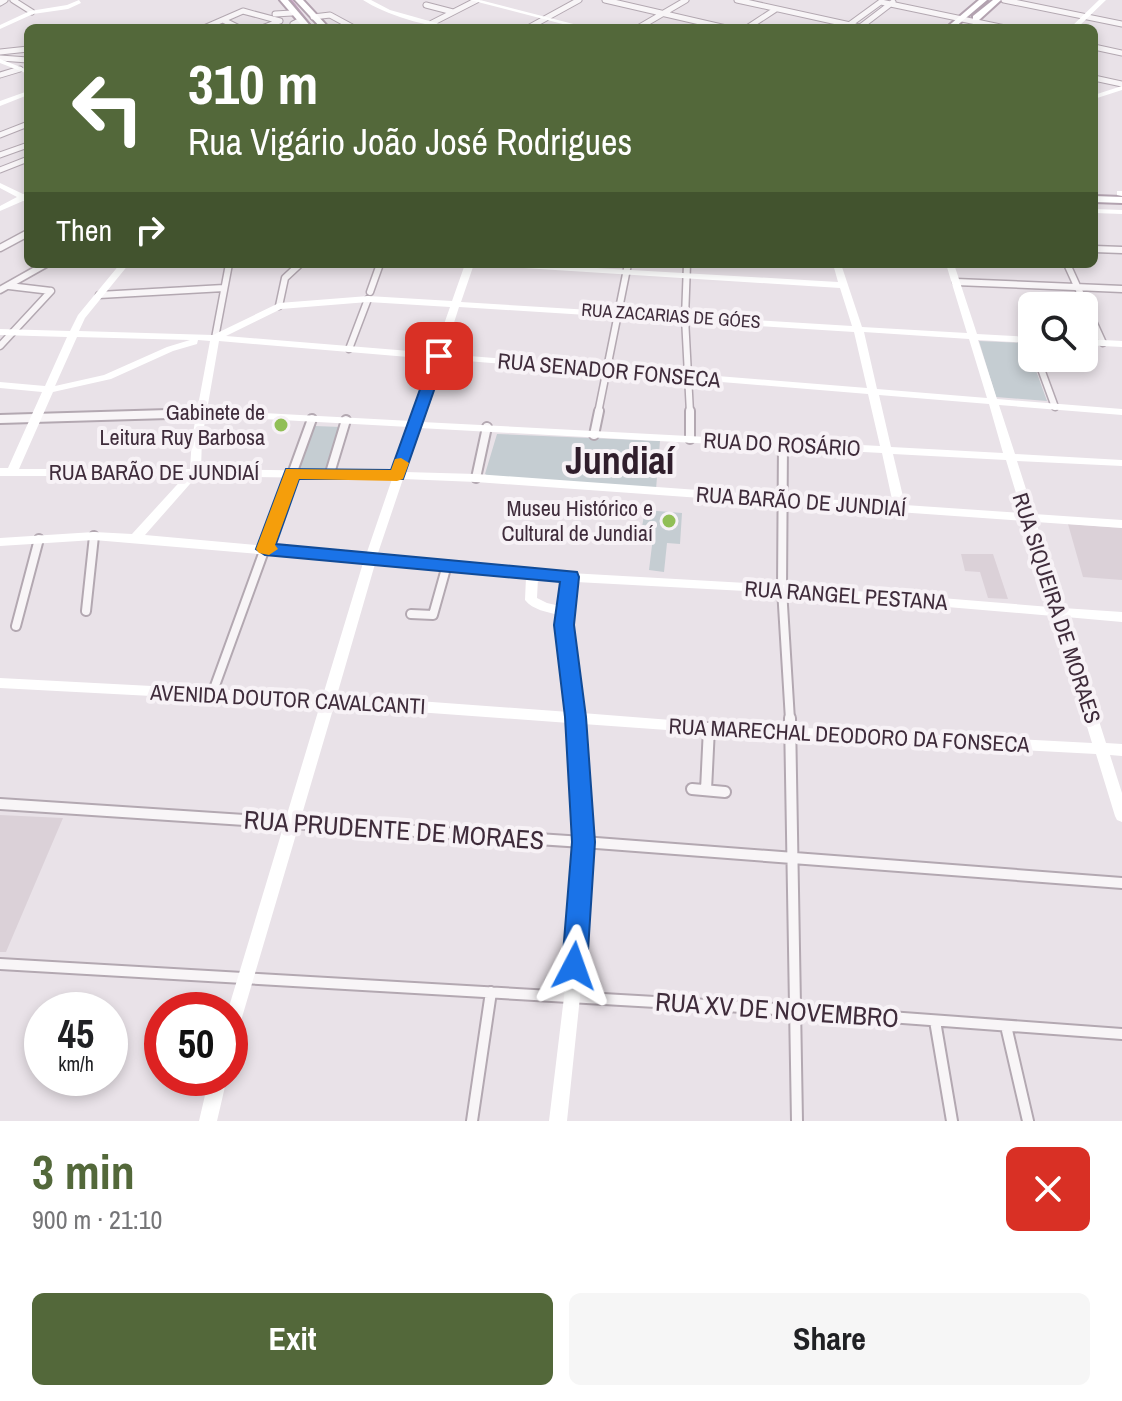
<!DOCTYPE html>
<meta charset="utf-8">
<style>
:root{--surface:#fff;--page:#f6f6f6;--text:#202124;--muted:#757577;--accent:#53683a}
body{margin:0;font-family:"Archivo Narrow",sans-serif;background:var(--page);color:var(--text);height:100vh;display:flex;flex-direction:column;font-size:30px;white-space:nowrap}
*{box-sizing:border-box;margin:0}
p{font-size:26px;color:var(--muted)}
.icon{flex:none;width:44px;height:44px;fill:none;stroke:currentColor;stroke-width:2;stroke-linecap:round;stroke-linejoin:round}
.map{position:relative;height:1121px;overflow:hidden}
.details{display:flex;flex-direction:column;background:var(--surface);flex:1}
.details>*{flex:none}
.guide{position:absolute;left:24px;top:24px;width:1074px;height:244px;border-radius:12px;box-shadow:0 4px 12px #0003;background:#53683a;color:#fff;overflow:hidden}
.buttons{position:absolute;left:1018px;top:292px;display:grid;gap:16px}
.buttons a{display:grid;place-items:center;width:80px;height:80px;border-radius:12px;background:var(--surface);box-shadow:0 4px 12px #0003;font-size:40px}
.speed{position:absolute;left:24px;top:992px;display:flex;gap:16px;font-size:40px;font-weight:700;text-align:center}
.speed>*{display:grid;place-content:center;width:104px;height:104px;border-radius:50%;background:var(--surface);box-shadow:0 4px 12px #0003;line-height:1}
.speed small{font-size:20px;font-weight:400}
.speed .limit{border:12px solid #d22;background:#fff;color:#111}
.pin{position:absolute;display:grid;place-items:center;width:68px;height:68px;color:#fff;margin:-34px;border-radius:16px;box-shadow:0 4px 12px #0006}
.me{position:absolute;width:88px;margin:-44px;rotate:4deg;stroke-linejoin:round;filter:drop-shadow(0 0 6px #0008)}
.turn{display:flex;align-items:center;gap:28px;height:168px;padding:0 32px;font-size:36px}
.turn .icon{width:104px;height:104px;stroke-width:2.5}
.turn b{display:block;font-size:56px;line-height:68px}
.then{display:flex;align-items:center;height:76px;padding:0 32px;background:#0003;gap:16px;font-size:30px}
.round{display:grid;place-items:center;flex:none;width:84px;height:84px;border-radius:12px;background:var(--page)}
.headline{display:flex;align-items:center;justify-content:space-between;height:136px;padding:0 32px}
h1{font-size:48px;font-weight:700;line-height:60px;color:var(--accent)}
.action{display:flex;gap:16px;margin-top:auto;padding:16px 32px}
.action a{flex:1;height:92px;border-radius:12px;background:var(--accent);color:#fff;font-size:32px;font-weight:700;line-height:92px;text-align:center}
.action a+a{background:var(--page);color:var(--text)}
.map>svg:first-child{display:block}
</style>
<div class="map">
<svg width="1122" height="1121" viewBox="0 0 1122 1121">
<rect width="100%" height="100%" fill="#e9e2e8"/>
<!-- built -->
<path fill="#dbd1d8" d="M 1068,524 L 1122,528 L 1122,580 L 1083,577 Z
M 961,554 L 993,554 L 1008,599 L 988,598 L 980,572 L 965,571 Z
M 0,815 L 63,818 L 6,952 L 0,952 Z"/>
<!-- green -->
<path fill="#c5cdd2" d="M 979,341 L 1026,343 L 1047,401 L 996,397 Z
M 315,426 L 341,427 L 328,470 L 300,471 L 296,469 L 311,428 Z
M 497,434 L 660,441 L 656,489 L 488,476 L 485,474 Z
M 645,510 L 682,513 L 680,544 L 667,543 L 664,572 L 649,570 L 654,529 L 642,527 Z"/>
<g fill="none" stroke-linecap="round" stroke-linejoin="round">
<!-- stream -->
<path stroke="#c5a2c1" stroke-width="2" d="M 291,0 L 313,28
M 1094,196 L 1122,197"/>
<defs>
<path id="street-far3" d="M 13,0 L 32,12
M 605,0 L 726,28
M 737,0 L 864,28
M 1004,0 L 1122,24
M 881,2 L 1005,28
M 0,3 L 5,0
M 426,5 L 453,12
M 275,14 L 292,13
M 313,17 L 330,15 L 354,28
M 223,20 L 239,28
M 299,21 L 293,24 L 304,25
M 432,23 L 477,0
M 849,25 L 882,1
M 204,28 L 243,11 L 280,21 L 262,28
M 528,28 L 579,0
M 638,28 L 686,0
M 747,28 L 776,9
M 859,28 L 893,2
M 1094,47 L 1122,53
M 0,52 L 28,49
M 0,58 L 28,60
M 0,75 L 20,69
M 1094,78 L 1122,84
M 0,135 L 28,124
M 0,155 L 28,145
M 0,170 L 28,159"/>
<path id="street-far2" d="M 0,248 L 28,233
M 1094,249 L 1122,250
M 687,264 L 685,318 L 690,413
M 1067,264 L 1103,343
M 956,282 L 1122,289
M 9,286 L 51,291
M 0,290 L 46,264
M 370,292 L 380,264
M 99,295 L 224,288
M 279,306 L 285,278 L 300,264
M 215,338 L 229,264
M 0,346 L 51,291
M 349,349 L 368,299
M 1037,358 L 1055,407
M 195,413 L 202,413
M 598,413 L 628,264"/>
<path id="street-far1" d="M 690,411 L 690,439
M 0,419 L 202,413
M 594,435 L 599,411
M 783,443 L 782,589 L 790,720
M 330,473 L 346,420
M 476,478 L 487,427
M 86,611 L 94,536
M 411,614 L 433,615 L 447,565
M 16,626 L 39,539
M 212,694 L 312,419"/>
<path id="street" d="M 790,718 L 797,1121
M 692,789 L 725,792
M 706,790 L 709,728
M 0,804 L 583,842 L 1122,883
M 0,964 L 794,1010 L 1122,1034
M 935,1021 L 952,1121
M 1006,1026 L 1028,1121
M 472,1121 L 491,992"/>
<path id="primary" d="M 280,0 L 288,0 L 312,28 L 304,28 Z
M 295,0 L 303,0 L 329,28 L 321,28 Z
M 979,0 L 987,0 L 954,28 L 946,28 Z
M 993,0 L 1001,0 L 979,20 L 973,20 L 973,16 Z
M 1094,196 L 1122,197 L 1122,203 L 1094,202 Z"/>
</defs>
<!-- street-far3 casing -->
<use href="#street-far3" stroke="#b3a8b1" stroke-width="7"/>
<!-- street-far2 casing -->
<use href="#street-far2" stroke="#b3a8b1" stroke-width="9"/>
<!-- street-far1 casing -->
<use href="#street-far1" stroke="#b3a8b1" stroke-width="12"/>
<!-- street casing -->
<use href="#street" stroke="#b3a8b1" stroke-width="14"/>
<!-- primary casing -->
<use href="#primary" stroke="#b3a3b0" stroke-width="4"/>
<!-- street-far3 -->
<use href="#street-far3" stroke="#f8f5f7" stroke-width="5"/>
<!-- street-far2 -->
<use href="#street-far2" stroke="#f8f5f7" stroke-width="6"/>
<!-- street-far1 -->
<use href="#street-far1" stroke="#f8f5f7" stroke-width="8"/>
<!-- street -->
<use href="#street" stroke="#f8f5f7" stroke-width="10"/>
<!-- secondary -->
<path fill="#fff" fill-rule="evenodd" d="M 79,0 L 81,3 L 68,9 L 33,14 L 0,29 L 0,25 L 30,11 L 67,5 Z
M 363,0 L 371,0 L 390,10 L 454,28 C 429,28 384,14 363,0 Z
M 470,0 L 480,0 L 589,28 L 578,28 Z
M 1099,0 L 1106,0 L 1077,28 L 1070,28 Z
M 0,59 L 28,70 L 28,74 L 0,63 Z
M 1122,86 L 1122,90 L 1094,99 L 1094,95 Z
M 28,91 L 28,95 L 0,106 L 0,101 Z
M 0,183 L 23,194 L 28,193 L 28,201 L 23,201 L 0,211 L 0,206 L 17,197 L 0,188 Z
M 1117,191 L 1122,191 L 1122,196 L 1117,195 Z
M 1094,209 L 1122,210 L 1122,214 L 1094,213 Z
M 120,264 L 129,264 L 85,318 L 79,331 L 213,335 L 279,303 L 368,296 L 452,301 L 464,267 L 446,267 L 442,264 L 528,264 L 838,282 L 833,264 L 841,264 L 862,327 L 967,333 L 946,264 L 954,264 L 977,334 L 1032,337 L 1032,343 L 978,340 L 997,399 L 1122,409 L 1122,415 L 999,405 L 1015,454 L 1122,460 L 1122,466 L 1017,461 L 1034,514 L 1122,520 L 1122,528 L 1036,522 L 1063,608 L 1122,612 L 1122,622 L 1066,617 L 1106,743 L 1122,744 L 1122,756 L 1110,755 L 1122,793 L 1122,822 L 1117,820 L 1115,816 L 1096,754 L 709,733 L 583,724 L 590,842 L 580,997 L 567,1121 L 549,1121 L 564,997 L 576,842 L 569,723 L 334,706 L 238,1031 L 236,1037 L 230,1039 L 230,1010 L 228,1010 L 320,705 L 0,688 L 0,678 L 323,695 L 363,563 L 94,540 L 0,546 L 0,538 L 94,532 L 132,534 L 185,476 L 0,476 L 0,468 L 8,468 L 42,392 L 0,388 L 0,382 L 45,386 L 67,337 L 0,335 L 0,329 L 70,331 L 78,315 ZM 478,265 L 840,288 L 852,326 L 461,302 L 473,267 ZM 368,302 L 450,307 L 434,353 L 226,336 L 281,309 ZM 459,307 L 854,332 L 867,388 L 444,354 ZM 864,332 L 969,339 L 987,398 L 877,389 ZM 77,337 L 190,340 L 167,347 L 104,375 L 55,386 ZM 198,340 L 210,341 L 192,438 L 190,469 L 19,469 L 53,392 L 111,379 L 173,351 L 197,344 ZM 219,341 L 432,359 L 411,421 L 207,410 ZM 442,359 L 868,394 L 880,446 L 422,422 ZM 879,395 L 989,404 L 1003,453 L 891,447 ZM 206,416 L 409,427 L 394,472 L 201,469 L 202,438 ZM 419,428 L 882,453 L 893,504 L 476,474 L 405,472 ZM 893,454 L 1006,460 L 1022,513 L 905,505 ZM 197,476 L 392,479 L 366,555 L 145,535 ZM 403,479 L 476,482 L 1024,521 L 1050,607 L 782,585 L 570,573 L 377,556 ZM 375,564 L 526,577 L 525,600 C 533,610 547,612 559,615 L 558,625 L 569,712 L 337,695 ZM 538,578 L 563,581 L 560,606 L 547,603 L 537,598 ZM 576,582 L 782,593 L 1053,616 L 1092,743 L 709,723 L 582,713 L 570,625 Z
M 1084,339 L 1122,341 L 1122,347 L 1084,345 Z
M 209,1078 L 227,1078 L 217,1121 L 199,1121 Z"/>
<!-- primary -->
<use href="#primary" fill="#fff" fill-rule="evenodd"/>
</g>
<!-- route -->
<path fill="#1a73e8" stroke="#114b97" stroke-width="2" d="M 439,352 L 446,356 L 403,479 L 299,479 L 276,544 L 577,572 L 579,577 L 574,625 L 586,717 L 595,842 L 587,966 L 583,974 L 574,978 L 566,974 L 562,966 L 572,842 L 565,717 L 554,625 L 560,582 L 265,555 L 256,549 L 286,469 L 391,470 L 432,356 Z"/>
<!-- slow -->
<path fill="#f59e0b" d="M 401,458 L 409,463 L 403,479 L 397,481 L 299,479 L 275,545 L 278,549 L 269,555 L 259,553 L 256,549 L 286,469 L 391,470 L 395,459 Z"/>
<!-- markers -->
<g fill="#91bf56" stroke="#f7f2f6" stroke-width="3">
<circle cx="281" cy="425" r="8"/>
<circle cx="669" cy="521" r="8"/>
</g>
<g text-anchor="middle" stroke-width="8" stroke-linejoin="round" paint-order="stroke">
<!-- far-street labels -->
<g font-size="18" fill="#3f2c3b" stroke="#f7f2f6">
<text transform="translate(671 316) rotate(4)" y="6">RUA ZACARIAS DE GÓES</text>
</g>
<!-- street labels -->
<g font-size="22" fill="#3f2c3b" stroke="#f7f2f6">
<text transform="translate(609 370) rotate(5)" y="8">RUA SENADOR FONSECA</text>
<text transform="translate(782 444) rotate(3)" y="8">RUA DO ROSÁRIO</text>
<text x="154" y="480">RUA BARÃO DE JUNDIAÍ</text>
<text transform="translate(801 501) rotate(4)" y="8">RUA BARÃO DE JUNDIAÍ</text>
<text transform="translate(846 595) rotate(4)" y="8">RUA RANGEL PESTANA</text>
<text transform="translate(1057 608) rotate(72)" y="8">RUA SIQUEIRA DE MORAES</text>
<text transform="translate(288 699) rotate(3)" y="8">AVENIDA DOUTOR CAVALCANTI</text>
<text transform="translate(849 735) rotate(3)" y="8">RUA MARECHAL DEODORO DA FONSECA</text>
</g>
<!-- poi labels -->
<g font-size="22" fill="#3f2c3b" stroke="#f7f2f6" text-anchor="end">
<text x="265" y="420">Gabinete de<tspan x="265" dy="25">Leitura Ruy Barbosa</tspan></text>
<text x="653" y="516">Museu Histórico e<tspan x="653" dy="25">Cultural de Jundiaí</tspan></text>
</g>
<!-- near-street labels -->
<g font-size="26" fill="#3f2c3b" stroke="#f7f2f6">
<text transform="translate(394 830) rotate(4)" y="9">RUA PRUDENTE DE MORAES</text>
<text transform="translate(777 1010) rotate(4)" y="9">RUA XV DE NOVEMBRO</text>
</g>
<!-- town labels -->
<g font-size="38" font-weight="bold" fill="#301e2c" stroke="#f7f2f6">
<text x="620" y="474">Jundiaí</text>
</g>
</g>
</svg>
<div class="buttons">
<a><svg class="icon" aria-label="search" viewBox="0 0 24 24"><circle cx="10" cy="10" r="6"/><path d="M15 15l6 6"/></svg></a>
</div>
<div class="speed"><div>45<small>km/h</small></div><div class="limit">50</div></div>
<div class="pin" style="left:439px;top:356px;background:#d93025"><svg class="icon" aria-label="arrive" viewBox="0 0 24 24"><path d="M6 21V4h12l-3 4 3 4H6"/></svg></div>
<svg class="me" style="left:574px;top:966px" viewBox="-20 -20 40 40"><path d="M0-17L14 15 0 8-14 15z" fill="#1a73e8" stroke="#fff" stroke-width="4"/></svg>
<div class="guide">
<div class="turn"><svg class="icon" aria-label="left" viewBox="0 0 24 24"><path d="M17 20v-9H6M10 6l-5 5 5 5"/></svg><div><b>310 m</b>Rua Vigário João José Rodrigues</div></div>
<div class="then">Then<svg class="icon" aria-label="right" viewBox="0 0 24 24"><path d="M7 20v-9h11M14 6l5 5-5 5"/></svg></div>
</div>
</div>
<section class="details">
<div class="headline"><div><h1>3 min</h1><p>900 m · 21:10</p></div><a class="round" style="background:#d93025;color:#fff"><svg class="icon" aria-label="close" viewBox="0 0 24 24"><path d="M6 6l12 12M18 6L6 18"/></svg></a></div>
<div class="action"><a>Exit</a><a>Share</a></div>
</section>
